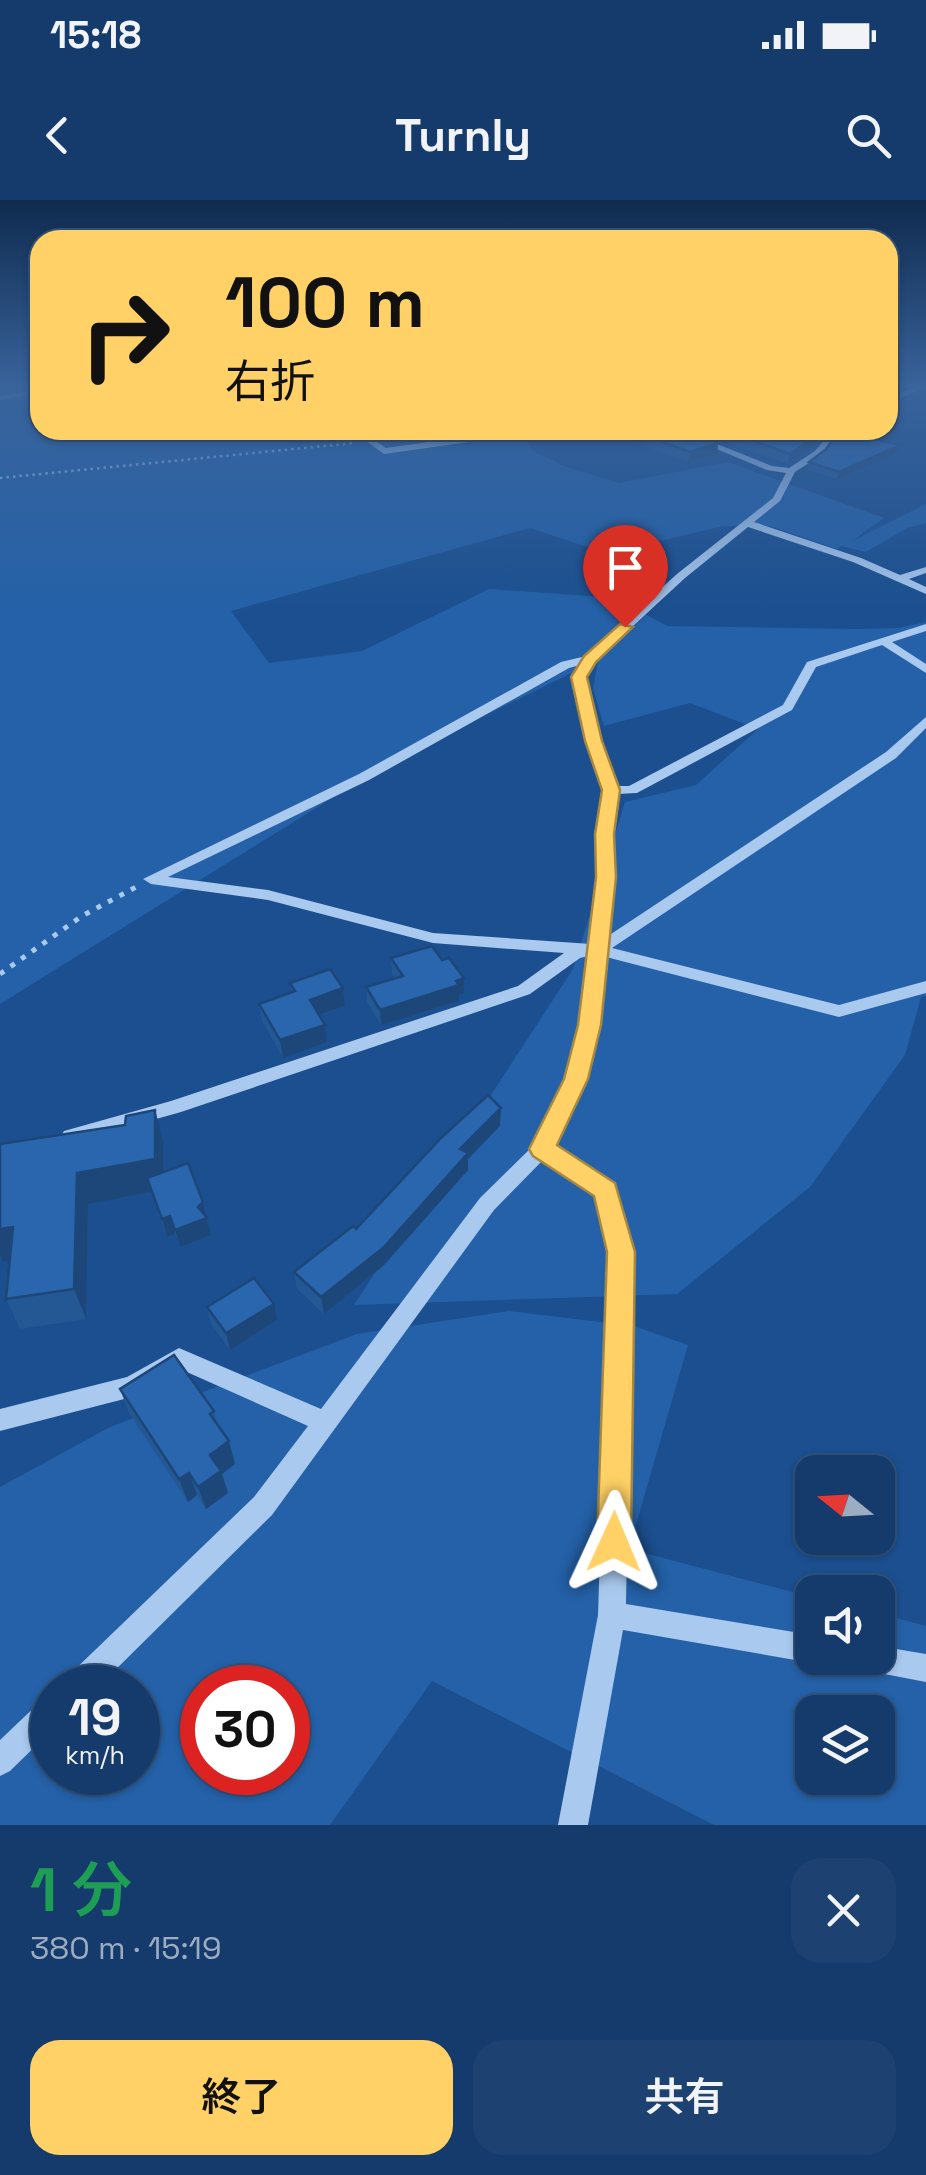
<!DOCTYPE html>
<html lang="ja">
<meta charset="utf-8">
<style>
:root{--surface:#143b6b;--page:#1d4271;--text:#f1f3f6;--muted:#9dadc1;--line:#33557e;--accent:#ffd166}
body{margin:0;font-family:"Space Grotesk","Noto Sans JP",sans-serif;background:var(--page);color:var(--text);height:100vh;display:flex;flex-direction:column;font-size:38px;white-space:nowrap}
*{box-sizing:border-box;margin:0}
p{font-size:32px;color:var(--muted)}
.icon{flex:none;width:55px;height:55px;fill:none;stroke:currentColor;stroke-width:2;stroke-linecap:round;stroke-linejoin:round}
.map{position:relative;height:1625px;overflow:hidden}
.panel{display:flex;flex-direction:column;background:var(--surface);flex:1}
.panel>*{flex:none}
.guide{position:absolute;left:30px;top:30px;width:868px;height:210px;border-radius:30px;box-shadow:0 2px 8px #0004,0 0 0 2px var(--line);background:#ffd166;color:#111;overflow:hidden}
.needle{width:65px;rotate:288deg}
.controls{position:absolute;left:795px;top:1255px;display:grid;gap:20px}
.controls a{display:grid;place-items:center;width:100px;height:100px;border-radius:20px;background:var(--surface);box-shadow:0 2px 8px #0004,0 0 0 2px var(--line);font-size:50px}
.speed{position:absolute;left:30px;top:1465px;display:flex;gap:20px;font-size:50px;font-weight:700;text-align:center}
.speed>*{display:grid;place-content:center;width:130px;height:130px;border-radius:50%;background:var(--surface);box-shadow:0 2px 8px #0004,0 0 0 2px var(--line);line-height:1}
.speed small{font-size:25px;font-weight:400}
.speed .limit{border:15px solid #d22;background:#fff;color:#111}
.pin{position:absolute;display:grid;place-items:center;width:85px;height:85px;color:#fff;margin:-102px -42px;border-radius:50% 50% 50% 0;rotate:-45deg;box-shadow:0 0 10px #0007}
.pin .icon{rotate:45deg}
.me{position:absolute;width:110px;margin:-55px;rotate:1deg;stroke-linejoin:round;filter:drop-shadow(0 0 8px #0008)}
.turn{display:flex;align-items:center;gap:35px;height:210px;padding:0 30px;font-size:45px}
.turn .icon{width:130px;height:130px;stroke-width:2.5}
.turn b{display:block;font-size:70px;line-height:85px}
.round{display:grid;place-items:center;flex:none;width:105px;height:105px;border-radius:30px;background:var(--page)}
.head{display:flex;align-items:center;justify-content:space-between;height:170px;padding:0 30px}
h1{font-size:60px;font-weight:600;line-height:75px;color:#1e9e55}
.action{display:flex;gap:20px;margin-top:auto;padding:20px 30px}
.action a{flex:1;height:115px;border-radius:30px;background:var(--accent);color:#111;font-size:40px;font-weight:600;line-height:115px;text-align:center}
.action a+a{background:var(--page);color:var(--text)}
.status{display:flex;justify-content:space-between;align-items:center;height:70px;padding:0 50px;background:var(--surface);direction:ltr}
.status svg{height:28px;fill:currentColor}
header{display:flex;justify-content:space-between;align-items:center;height:130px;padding:0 30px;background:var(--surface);font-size:45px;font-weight:600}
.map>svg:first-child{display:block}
</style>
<div class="status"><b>15:18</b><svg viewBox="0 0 49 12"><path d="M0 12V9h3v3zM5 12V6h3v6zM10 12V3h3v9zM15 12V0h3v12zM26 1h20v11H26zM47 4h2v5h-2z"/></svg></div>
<header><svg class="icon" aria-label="back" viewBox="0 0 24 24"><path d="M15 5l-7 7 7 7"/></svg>Turnly<svg class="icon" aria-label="search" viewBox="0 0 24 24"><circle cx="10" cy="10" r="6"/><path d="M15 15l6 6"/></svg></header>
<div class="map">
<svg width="926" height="1625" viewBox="0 0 926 1625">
<rect width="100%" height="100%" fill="#1b4f8f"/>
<!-- green -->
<path fill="#2461a8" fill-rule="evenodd" d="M 0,185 L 40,185 L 40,230 L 521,230 L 533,251 L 564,266 L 619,283 L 728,262 L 884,318 L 852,341 L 926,304 L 926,323 L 907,328 L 866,352 L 841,346 L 837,349 L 770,326 L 723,326 L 623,350 L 593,349 L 530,328 L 231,411 L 269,463 L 362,451 L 489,389 L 632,399 L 638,410 L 667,426 L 858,429 L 898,428 L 926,422 L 926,796 L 921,797 L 905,855 L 810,987 L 677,1094 L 354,1105 L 573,769 L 625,602 L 696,585 L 758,529 L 690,503 L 604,526 L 593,489 L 598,460 L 392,561 L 0,804 Z
M 509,1111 L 634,1126 L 688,1145 L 629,1349 L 812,1397 L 812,1458 L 878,1458 L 878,1413 L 926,1426 L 926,1625 L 714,1625 L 432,1481 L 330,1625 L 0,1625 L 0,1287 L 110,1227 L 357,1134 ZM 52,1488 L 138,1488 L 138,1572 L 52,1572 ZM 202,1488 L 288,1488 L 288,1572 L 202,1572 ZM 812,1512 L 878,1512 L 878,1578 L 812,1578 Z"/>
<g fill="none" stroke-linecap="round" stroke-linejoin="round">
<!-- path-far1 -->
<path stroke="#a9c9ee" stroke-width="2.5" stroke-dasharray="2.5 4" stroke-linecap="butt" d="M 0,278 L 355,243"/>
<!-- path -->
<path stroke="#a9c9ee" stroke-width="5" stroke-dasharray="5 8" stroke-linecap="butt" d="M 0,774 L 82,716 L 136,687"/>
<!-- minor -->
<path fill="#a9c9ee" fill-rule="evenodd" d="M 917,185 L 926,187 L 888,204 L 888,199 Z
M 40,189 L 40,193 L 0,200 L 0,196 Z
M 513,230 L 529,230 L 490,239 L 384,254 L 366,241 L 373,239 L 386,248 Z
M 671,230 L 682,230 L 772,266 L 789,268 L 815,251 L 833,230 L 841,230 L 821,255 L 795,272 L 780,301 L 754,322 L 861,358 L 900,375 L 926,367 L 926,373 L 909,379 L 926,387 L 926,394 L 853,362 L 748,327 L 685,378 L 595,461 L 585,477 L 601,541 L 616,586 L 629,586 L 783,505 L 807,462 L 926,424 L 926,431 L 892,442 L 926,464 L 926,473 L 882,445 L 816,467 L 792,510 L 637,593 L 617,594 C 611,641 613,689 608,736 L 886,552 L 926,517 L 926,528 L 896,558 L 612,748 L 839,805 L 926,781 L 926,793 L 839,817 L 606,757 L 599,825 L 585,879 L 553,946 L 612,985 L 632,1052 L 626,1404 L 812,1435 L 812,1458 L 822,1458 L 812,1463 L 623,1430 L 588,1625 L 558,1625 L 598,1415 L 610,1052 L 596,995 L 543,960 L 494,1010 L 272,1315 L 97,1488 L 62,1488 L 66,1478 L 254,1297 L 308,1226 L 180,1169 L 132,1197 L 0,1231 L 0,1209 L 127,1177 L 179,1148 L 321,1209 L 480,998 L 535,944 L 567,879 L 581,825 L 589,756 L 580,758 L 530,794 L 181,912 L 71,943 L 64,941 L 61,936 L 64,931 L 171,901 L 518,786 L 564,753 L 433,743 L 268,700 L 151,684 L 143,679 L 359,574 L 561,462 L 586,456 L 677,374 L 773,298 L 786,273 L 767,270 ZM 580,465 L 573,477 L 587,541 L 604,590 L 598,634 L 598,677 L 591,744 L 433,733 L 268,690 L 168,677 L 369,580 L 569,468 Z
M 878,1446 L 926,1454 L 926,1482 L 853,1468 L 849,1458 L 878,1458 Z
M 52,1496 L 52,1530 L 10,1571 L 0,1576 L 0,1540 L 42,1500 Z"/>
</g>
<!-- wall -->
<path fill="#245895" d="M 611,230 L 689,230 L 718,243 L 717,253 L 688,262 L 611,234 Z
M 692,230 L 829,230 L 812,248 L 788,264 Z
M 868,235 L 864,237 L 899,252 L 837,279 L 807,270 L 809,262 Z
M 391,758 L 464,793 L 459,795 L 459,801 L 381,825 L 367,802 L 366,787 L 395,778 L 392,774 Z
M 290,783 L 343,788 L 345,806 L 319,815 L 325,825 L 327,842 L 283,858 L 262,821 L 259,804 L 292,792 Z
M 155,910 L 163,941 L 164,972 L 203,1002 L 211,1035 L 180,1047 L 175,1034 L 167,1037 L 151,992 L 88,1004 L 86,1119 L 20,1129 L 6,1099 L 10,1061 L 3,1062 L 0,1055 L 0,944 L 125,925 Z
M 500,926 L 468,959 L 468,970 L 384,1065 L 324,1114 L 297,1089 L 294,1072 Z
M 207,1107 L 277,1120 L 230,1150 L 211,1124 Z
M 120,1189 L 214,1211 L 218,1227 L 229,1241 L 235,1264 L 222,1274 L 228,1293 L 206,1309 L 197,1295 L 188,1302 L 129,1213 Z"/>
<!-- shaded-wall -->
<path fill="#1d4779" d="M 35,185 L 0,191 L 0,186 Z
M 888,185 L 904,185 L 888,190 Z
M 822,230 L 829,230 L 812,248 L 788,264 L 790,254 Z
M 865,230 L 869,230 L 868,235 L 854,242 L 855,235 Z
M 718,243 L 717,253 L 688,262 L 690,252 Z
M 901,245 L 899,252 L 837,279 L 839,272 Z
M 464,778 L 464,793 L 459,795 L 459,801 L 381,825 L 380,810 Z
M 343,788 L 345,806 L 312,817 L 310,800 Z
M 325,825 L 327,842 L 283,858 L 280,840 Z
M 501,908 L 500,926 L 468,959 L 468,970 L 384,1065 L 324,1114 L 321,1097 L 460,949 Z
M 155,910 L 163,941 L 164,990 L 147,978 L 151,992 L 88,1004 L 86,1119 L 74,1089 L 77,973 Z
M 203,1002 L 211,1035 L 180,1047 L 175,1030 Z
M 170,1016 L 175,1034 L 167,1037 L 162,1019 Z
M 13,1027 L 27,1058 L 3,1062 L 0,1055 L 0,1029 Z
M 274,1104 L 277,1120 L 230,1150 L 226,1133 Z
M 229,1241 L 235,1264 L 222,1274 L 228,1293 L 206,1309 L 198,1287 L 210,1255 Z
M 189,1273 L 197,1295 L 188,1302 L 179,1279 Z"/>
<!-- building -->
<path fill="#2a66ad" stroke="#1d4779" stroke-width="2.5" d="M 629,230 L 689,230 L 718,243 L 690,252 Z
M 723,230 L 822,230 L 814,238 L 790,254 Z
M 841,230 L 865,230 L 855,235 L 901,245 L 839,272 L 809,262 L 825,250 Z
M 432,746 L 442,760 L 449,758 L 464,778 L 456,781 L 459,785 L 380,810 L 366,787 L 403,776 L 391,758 Z
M 330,769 L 343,788 L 310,800 L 325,825 L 280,840 L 259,804 L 295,791 L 290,783 Z
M 488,895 L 501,908 L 460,949 L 468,953 L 383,1048 L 321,1097 L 294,1072 L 353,1026 L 356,1029 L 441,938 Z
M 155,910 L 155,959 L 77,973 L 74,1089 L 6,1099 L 13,1027 L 0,1029 L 0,944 L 125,925 L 126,916 Z
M 188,963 L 203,1002 L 198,1007 L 207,1018 L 175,1030 L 170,1016 L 162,1019 L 147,978 Z
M 254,1078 L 274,1104 L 226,1133 L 207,1107 Z
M 174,1155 L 214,1211 L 210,1214 L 229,1241 L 210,1255 L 221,1271 L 198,1287 L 189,1273 L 179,1279 L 120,1189 Z"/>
<!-- sky -->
<linearGradient id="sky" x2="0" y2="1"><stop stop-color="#0f2b4f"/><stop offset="0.45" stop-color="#39639b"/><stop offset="1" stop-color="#39639b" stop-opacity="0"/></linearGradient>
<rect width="926" height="413" fill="url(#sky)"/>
<!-- route -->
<path fill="#ffd166" stroke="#a68842" stroke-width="2.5" d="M 620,424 L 633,427 L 596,462 L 587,477 L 602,541 L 620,590 L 614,634 L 616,677 L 601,825 L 588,879 L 557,945 L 615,983 L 635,1052 L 631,1342 L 626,1354 L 614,1359 L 602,1354 L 597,1342 L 607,1052 L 594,996 L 533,956 L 529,949 L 564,879 L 578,825 L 596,677 L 595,634 L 602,590 L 585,541 L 571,477 L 584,456 Z"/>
</svg>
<div class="controls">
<a><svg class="needle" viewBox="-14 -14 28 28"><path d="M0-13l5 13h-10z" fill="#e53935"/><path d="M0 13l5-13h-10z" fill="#9dadc1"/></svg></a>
<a><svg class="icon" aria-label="sound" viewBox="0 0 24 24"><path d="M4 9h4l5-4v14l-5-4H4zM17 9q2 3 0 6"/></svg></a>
<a><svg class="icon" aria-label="layers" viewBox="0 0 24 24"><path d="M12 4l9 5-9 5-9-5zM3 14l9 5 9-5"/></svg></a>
</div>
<div class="speed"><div>19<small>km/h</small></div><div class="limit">30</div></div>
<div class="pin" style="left:625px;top:427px;background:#d93025"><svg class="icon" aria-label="arrive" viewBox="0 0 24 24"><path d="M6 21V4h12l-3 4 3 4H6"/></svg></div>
<svg class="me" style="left:614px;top:1342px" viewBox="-20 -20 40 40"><path d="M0-17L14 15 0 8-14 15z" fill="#ffd166" stroke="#fff" stroke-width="4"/></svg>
<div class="guide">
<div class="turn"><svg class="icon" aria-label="right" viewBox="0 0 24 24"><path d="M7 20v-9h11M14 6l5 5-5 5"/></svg><div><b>100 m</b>右折</div></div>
</div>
</div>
<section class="panel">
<div class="head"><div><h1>1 分</h1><p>380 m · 15:19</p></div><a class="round"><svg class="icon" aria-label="close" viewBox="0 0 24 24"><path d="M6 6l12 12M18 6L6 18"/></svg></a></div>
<div class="action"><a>終了</a><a>共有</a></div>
</section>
